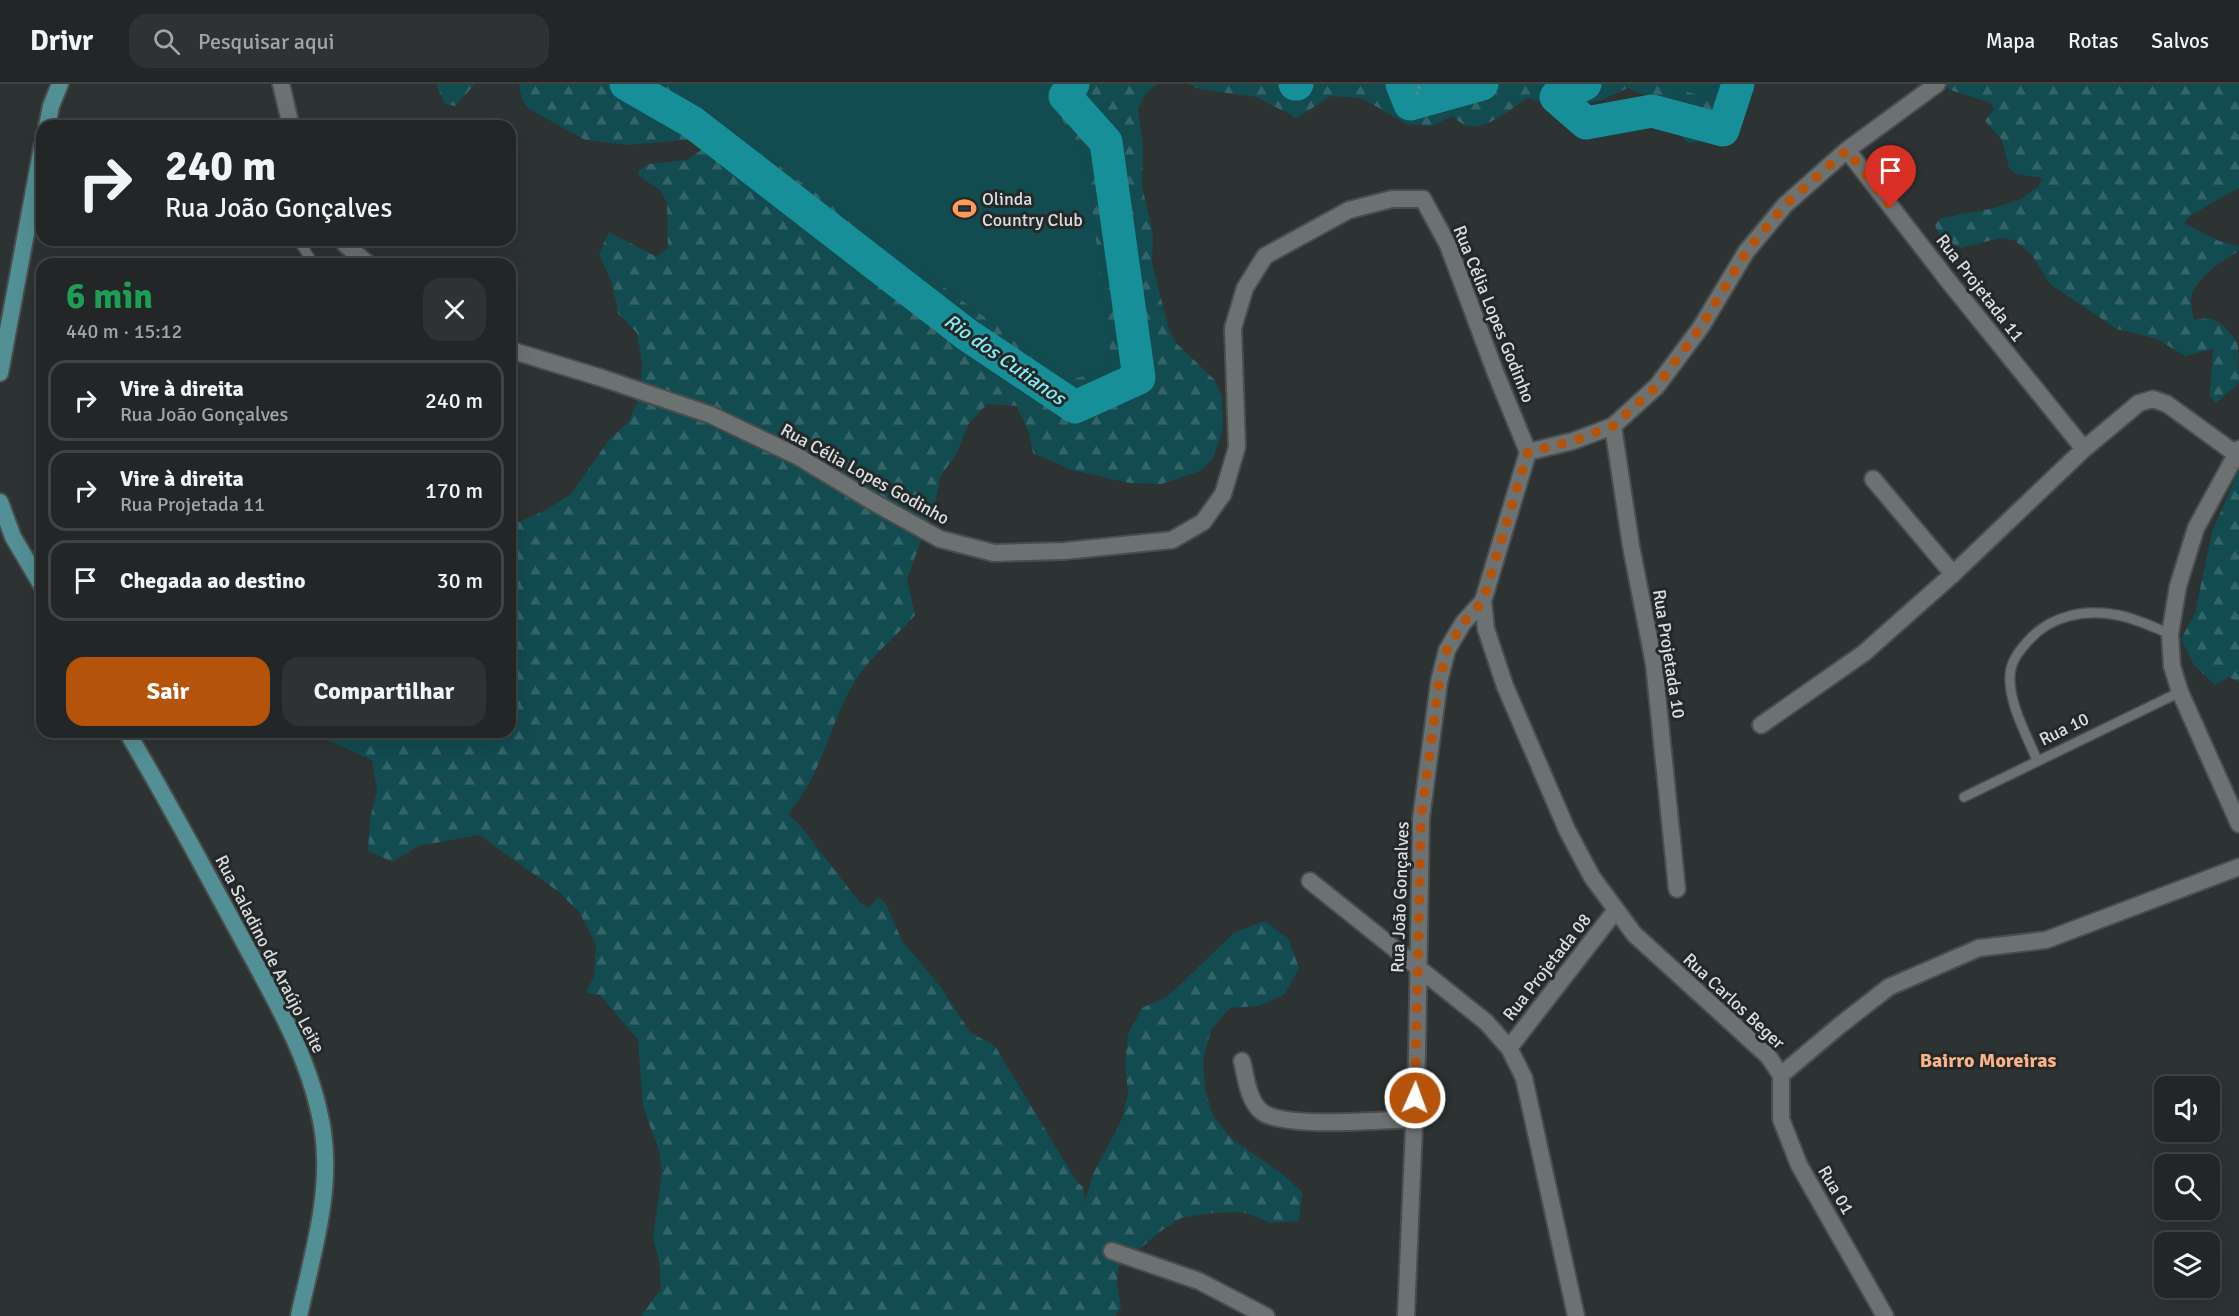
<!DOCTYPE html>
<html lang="pt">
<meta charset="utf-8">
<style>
:root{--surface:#222626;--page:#2e3232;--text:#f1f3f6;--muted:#a2a5a7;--line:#3f4343;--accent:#b45309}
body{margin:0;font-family:Signika,sans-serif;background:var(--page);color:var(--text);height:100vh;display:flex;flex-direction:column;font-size:22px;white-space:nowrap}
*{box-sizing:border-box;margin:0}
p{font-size:20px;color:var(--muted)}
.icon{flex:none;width:33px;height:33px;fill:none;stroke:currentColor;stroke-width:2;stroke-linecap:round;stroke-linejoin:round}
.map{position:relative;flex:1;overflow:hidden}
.drawer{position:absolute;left:36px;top:174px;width:480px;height:480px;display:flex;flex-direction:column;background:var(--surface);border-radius:18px;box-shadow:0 6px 24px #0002,0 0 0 2px var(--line)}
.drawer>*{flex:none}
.top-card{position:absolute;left:36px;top:36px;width:480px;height:126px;border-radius:18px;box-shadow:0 6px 24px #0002,0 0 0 2px var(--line);background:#222626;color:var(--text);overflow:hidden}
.tools{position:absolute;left:2154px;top:992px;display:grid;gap:12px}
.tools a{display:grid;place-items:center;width:66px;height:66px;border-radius:12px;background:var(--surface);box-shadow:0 6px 24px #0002,0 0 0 2px var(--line);font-size:30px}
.pin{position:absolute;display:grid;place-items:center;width:51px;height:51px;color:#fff;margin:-62px -26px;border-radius:50% 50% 50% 0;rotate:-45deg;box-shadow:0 0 6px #0007}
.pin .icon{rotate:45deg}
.me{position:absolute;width:66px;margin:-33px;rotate:2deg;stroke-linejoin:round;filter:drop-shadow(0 0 4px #0008)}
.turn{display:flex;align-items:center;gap:21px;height:126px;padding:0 30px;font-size:27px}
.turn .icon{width:78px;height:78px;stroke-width:2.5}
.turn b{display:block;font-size:42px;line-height:51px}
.round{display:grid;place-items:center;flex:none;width:63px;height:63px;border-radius:18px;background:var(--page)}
.overview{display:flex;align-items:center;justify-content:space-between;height:102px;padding:0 30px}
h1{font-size:36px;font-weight:800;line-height:45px;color:#1e9e55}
.action{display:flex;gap:12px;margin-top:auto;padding:12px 30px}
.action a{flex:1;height:69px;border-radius:18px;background:var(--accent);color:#fff;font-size:24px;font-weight:800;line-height:69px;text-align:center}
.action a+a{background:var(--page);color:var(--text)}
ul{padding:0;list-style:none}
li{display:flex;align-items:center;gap:18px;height:81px;margin:0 12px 9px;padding:0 18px;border:3px solid var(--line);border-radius:18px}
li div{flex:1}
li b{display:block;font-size:22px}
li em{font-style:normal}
header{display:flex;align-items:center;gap:36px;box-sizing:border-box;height:84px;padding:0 30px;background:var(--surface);border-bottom:2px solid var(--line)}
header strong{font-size:28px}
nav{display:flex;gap:33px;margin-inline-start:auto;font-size:21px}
.search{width:420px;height:54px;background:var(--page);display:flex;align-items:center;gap:15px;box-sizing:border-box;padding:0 21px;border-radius:18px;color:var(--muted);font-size:22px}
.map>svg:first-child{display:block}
</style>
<header>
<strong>Drivr</strong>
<div class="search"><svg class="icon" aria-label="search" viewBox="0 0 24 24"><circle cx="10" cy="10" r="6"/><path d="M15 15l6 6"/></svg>Pesquisar aqui</div>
<nav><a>Mapa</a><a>Rotas</a><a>Salvos</a></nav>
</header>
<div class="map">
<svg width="2239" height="1232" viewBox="0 0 2239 1232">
<defs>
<pattern id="forest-firs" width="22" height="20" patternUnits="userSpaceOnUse" patternTransform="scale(1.5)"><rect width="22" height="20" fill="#124b50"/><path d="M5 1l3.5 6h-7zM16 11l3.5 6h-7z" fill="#346469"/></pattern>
</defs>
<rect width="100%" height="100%" fill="#2d3232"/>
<!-- forest -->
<path fill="url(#forest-firs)" d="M 436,0 L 475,0 L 455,22 L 445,20 Z
M 519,0 L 1158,0 L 1146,9 L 1138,25 L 1143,62 L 1142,102 L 1153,149 L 1152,179 L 1169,246 L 1176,259 L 1214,295 L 1222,312 L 1223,344 L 1213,375 L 1200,387 L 1162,400 L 1130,399 L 1071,386 L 1033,369 L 1029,349 L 1017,322 L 987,320 L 968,341 L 957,369 L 940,393 L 932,435 L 929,435 L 907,495 L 915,531 C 895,554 870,572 854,599 C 838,625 830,655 817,683 C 810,700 799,715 789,730 L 803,745 L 860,819 L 869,824 L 878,813 L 886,820 L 902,857 L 940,902 L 970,948 L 995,962 L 1077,1098 L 1083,1103 L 1085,1118 L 1093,1090 L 1122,1035 L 1128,1008 L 1125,980 L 1128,950 L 1142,924 L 1168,912 L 1235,848 L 1265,837 L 1288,854 L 1299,884 L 1285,910 L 1259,922 L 1230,924 L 1211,946 L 1203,976 L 1205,1005 L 1213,1032 L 1232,1055 L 1280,1088 L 1302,1108 L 1299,1137 L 1271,1139 L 1243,1128 L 1212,1129 L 1181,1134 L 1158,1149 L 1118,1184 L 1117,1200 L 1121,1223 L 1115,1232 L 641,1232 L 661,1205 L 659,1177 L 653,1154 L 662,1088 L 659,1067 L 643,1022 L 638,956 L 600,911 L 586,909 L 594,892 L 596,860 L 579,828 L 559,808 L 479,751 L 418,762 L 393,778 L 368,767 L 370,735 L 377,707 L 372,676 L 316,651 L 317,648 L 510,648 L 510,446 L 517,439 L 546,426 L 571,410 L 609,356 L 629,337 L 640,312 L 642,280 L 637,249 L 618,229 L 612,199 L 599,170 L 609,148 L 657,173 L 668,164 L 667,119 L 661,107 L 639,92 L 638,87 L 649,80 L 687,76 L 704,64 L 698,55 L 628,61 L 585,56 L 529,25 L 522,16 Z
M 1188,0 L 1746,0 L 1741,3 L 1719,54 L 1688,59 L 1669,39 L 1653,15 L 1628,4 L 1599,17 L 1565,23 L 1527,14 C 1513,24 1482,49 1465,41 C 1460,39 1456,35 1452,32 L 1432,42 L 1407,40 L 1361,14 L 1331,12 L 1297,34 L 1256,13 L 1199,5 Z
M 1943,0 L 2239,0 L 2239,104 L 2191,131 L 2184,139 L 2219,157 L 2239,162 L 2239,167 C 2223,176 2191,197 2191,217 C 2191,223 2193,230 2194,236 L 2210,234 L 2224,242 L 2238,259 L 2239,299 L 2216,319 L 2210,312 L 2213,265 L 2185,272 L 2157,255 L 2117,245 L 2050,200 L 2032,171 L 2014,156 L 2000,154 L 1961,164 L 1941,155 L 1935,141 L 1941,134 L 1990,125 L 2021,115 L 2039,102 L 2042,94 L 2016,90 L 2009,84 L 2002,56 L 1985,37 L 1994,25 L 1991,19 L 1950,6 Z
M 2239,386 L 2239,598 L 2229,593 L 2215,601 L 2194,581 L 2181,555 L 2195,529 L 2212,448 Z"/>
<!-- park -->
<path fill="#124b50" d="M 668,0 L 1040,0 L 1086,74 L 1112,284 L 1070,296 Z
M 1663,0 L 1714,0 L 1710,15 Z"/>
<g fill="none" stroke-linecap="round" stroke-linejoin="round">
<!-- river -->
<path stroke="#178f98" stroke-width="33" d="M 626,0 L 692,38 L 966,250 L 1075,323 L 1139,294 L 1106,58 L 1065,12 L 1073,0
M 1295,0 L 1297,0
M 1402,0 L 1410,20 L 1482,0
M 1585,0 L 1556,13 L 1586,39 L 1652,27 L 1723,46 L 1738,0"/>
<defs>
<path id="service" d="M 298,156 L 314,180
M 2037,676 C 2027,652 2009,620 2010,593 C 2010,578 2019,567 2028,557 C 2051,531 2085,525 2117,531 C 2135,534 2153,543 2170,550
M 1964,713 L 2180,608"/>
<path id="minor" d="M 281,0 L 291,42
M 1847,66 L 1950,199 L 2084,365
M 343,156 L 346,161 L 368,180
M 510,266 L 602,294 L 711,331 L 797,372 L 875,419 L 940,455 L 994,469 L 1064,467 L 1172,456 L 1203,438 L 1223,410 L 1237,363 L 1233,244 L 1245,204 L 1265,172 L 1349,126 L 1392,115 L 1423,115 L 1448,161 L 1496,290 L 1528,368
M 1613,342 L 1631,462 L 1654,580 L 1677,805
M 1528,368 L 1573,357 L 1613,342 L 1657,302 L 1701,243 L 1746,168 L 1785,121 L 1847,66 L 1937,0
M 1873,395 L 1953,490
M 1483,517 L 1486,545 L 1505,602 L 1567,746 L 1592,793 L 1634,850 L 1768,972 L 1781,991 L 1839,942 L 1889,903 L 1979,864 L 2046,856 L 2239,783
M 1761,641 L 1864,569 L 1953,490 L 2084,365 L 2139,319 L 2153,315 L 2167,320 L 2236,370
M 1310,797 L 1486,938 L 1509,964 L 1524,994 L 1576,1232
M 1509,964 L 1616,826
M 1242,977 C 1246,993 1248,1017 1262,1028 C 1286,1045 1382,1036 1414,1035
M 1781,991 L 1781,1035 L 1799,1081 L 1885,1232
M 1112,1167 L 1199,1197 L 1266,1232
M 1406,1232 L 1417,972 L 1421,735 L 1439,598 L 1447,566 L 1463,539 L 1483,517 L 1528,368"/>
<path id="secondary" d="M 2239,365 L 2196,444 L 2178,502 L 2170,550 L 2172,582 L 2180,608 L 2239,740"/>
<path id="primary" d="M 47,42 L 51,22 L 60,0
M 0,289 L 42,63
M 0,418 L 13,453 L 42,502
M 127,648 C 167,715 203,783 240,851 C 274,914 312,976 323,1048 C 332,1109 312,1172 299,1232"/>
</defs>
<!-- service casing -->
<use href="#service" stroke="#494d4d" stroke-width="12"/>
<!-- minor casing -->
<use href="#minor" stroke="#494d4d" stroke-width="20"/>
<!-- secondary casing -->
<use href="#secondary" stroke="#494d4d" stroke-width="20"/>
<!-- primary casing -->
<use href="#primary" stroke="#494d4d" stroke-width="20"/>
<!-- path -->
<path stroke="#818585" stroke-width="3" stroke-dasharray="1.5 4.5" stroke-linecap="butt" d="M 1417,10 L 1420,0"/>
<!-- service -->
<use href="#service" stroke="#6c7172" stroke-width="9"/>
<!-- minor -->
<use href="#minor" stroke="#6c7172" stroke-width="16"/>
<!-- secondary -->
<use href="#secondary" stroke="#6c7172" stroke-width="16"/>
<!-- primary -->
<use href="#primary" stroke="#529095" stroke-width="16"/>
</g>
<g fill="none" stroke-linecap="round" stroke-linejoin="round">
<!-- route -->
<path stroke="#b45309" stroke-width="10" stroke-dasharray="0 18" d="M 1415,1014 L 1421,735 L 1439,598 L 1447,566 L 1463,539 L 1483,517 L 1528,368 L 1573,357 L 1613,342 L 1657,302 L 1701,243 L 1746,168 L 1785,121 L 1847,66 L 1891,123"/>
</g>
<!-- icons -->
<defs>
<symbol id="stadium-bare" viewBox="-9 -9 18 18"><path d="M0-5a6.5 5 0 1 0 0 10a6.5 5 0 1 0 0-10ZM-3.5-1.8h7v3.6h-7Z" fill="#fe9b58" stroke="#242829" stroke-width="2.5" paint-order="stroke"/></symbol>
</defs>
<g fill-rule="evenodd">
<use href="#stadium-bare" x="948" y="108" width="33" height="33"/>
</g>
<g text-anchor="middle" stroke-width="6" stroke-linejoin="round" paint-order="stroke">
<!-- poi labels -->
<g font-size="18" fill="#dbdede" stroke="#242829" text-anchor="start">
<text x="982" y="121">Olinda<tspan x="982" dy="21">Country Club</tspan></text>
</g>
<!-- street labels -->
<g font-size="18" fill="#dbdede" stroke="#242829">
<text transform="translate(1980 204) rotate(52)" y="6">Rua Projetada 11</text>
<text transform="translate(1494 230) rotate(68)" y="6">Rua Célia Lopes Godinho</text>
<text transform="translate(865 390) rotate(29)" y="6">Rua Célia Lopes Godinho</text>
<text transform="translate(1669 570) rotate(81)" y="6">Rua Projetada 10</text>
<text transform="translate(2064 645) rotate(-26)" y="6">Rua 10</text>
<text transform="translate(1400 813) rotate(-88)" y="6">Rua João Gonçalves</text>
<text transform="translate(270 870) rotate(63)" y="6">Rua Saladino de Araújo Leite</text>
<text transform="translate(1547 883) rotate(-52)" y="6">Rua Projetada 08</text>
<text transform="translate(1734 917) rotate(43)" y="6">Rua Carlos Beger</text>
<text transform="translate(1836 1106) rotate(60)" y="6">Rua 01</text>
</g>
<!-- water labels -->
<g font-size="20" font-style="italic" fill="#81eef8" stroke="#242829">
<text transform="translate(1005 275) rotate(35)" y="7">Rio dos Cutianos</text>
</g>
<!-- neighbourhood labels -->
<g font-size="20" font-weight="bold" fill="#f9b387" stroke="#242829">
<text x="1988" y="983">Bairro Moreiras</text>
</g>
</g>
</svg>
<div class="tools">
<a><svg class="icon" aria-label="sound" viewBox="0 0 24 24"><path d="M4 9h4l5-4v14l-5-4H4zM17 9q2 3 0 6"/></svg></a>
<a><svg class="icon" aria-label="search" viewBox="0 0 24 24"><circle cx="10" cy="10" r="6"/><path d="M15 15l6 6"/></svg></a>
<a><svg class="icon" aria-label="layers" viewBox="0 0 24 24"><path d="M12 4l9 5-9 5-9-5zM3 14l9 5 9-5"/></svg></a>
</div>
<div class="pin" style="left:1891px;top:123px;background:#d93025"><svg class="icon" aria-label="arrive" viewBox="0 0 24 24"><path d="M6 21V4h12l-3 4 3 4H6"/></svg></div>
<svg class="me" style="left:1415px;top:1014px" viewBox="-20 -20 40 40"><circle r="17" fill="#b45309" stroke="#fff" stroke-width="3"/><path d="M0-11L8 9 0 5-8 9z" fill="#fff"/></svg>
<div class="top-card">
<div class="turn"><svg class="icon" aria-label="right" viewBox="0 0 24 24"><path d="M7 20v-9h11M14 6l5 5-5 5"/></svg><div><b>240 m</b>Rua João Gonçalves</div></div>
</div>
<section class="drawer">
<div class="overview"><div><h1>6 min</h1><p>440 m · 15:12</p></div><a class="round"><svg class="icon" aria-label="close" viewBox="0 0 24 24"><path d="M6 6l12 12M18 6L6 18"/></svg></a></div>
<ul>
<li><svg class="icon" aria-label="right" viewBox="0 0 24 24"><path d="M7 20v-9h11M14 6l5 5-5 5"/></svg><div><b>Vire à direita</b><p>Rua João Gonçalves</p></div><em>240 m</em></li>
<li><svg class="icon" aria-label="right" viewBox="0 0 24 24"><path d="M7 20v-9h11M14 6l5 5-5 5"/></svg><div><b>Vire à direita</b><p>Rua Projetada 11</p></div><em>170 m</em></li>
<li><svg class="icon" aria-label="arrive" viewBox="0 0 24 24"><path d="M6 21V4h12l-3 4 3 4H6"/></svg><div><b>Chegada ao destino</b></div><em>30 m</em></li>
</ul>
<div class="action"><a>Sair</a><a>Compartilhar</a></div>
</section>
</div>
